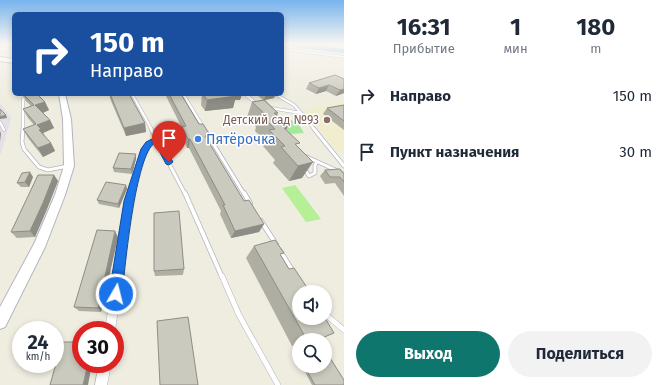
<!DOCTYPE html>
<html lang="ru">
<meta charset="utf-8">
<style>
:root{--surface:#fff;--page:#f2f2f3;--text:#1f2937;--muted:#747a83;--accent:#0f766e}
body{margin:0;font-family:"Fira Sans",sans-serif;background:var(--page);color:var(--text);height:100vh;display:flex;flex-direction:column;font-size:15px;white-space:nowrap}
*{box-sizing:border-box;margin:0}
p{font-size:13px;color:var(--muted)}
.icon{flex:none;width:22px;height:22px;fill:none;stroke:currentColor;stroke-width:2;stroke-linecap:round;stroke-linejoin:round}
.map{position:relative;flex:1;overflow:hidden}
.side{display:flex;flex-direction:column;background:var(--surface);width:320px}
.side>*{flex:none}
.top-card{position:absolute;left:12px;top:12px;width:272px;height:84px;border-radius:6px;box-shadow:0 2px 6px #0003;background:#1a4fa0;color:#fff;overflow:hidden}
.fabs{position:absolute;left:292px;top:285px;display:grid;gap:8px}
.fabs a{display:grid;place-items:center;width:40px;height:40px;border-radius:50%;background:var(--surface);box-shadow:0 2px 6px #0003;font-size:20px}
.speed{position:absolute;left:12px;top:321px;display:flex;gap:8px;font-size:20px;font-weight:700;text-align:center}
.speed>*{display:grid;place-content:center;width:52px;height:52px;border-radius:50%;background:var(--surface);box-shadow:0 2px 6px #0003;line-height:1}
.speed small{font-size:10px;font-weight:400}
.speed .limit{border:6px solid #d22;background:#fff;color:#111}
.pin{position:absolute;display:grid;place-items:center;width:34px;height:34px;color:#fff;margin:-41px -17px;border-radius:50% 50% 50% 0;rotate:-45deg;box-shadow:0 0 4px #0007}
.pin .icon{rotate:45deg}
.me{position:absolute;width:44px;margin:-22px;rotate:8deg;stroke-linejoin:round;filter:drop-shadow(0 0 3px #0008)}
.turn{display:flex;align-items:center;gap:14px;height:84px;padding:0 12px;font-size:18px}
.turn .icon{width:52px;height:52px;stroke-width:2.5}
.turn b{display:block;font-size:28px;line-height:34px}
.eta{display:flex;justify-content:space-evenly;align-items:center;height:68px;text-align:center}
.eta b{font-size:24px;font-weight:700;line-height:28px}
.button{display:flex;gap:8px;margin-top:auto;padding:8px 12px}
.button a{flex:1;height:46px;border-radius:24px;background:var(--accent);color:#fff;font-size:16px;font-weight:700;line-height:46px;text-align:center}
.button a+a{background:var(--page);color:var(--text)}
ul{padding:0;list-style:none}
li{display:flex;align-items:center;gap:12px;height:56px;padding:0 12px}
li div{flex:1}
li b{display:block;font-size:15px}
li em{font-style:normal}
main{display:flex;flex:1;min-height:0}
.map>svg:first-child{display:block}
</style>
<main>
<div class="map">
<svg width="344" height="385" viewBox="0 0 344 385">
<rect width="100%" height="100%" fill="#efece0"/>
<!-- industrial -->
<path fill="#e4e0e8" d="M 0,103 L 11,118 L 1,154 L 0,155 Z"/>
<!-- education -->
<path fill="#f1eecf" d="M 344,101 L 344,150 L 338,151 L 302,111 Z"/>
<!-- green -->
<path fill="#a4e89a" d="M 288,118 L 299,125 L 304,133 L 290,134 L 278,120 Z"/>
<!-- pitch -->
<path fill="#b5ef96" d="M 296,185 L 296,186 L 321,219 L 306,222 L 282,188 Z"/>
<!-- water -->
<path fill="#6fb4f5" d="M 282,44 C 303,44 323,46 344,49 L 344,53 L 283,46 Z"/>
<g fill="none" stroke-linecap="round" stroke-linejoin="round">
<defs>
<path id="lane-far4" d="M 3,44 L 4,50
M 0,49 L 14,51
M 282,49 L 344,57"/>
<path id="lane-far3" d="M 132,94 L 152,130
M 183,94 L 203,127
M 245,94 L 258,105
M 275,94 L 294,105 L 301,113
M 270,108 L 301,113 L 315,130
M 0,122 L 4,130
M 23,130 L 23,99 L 29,97"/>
<path id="lane-far2" d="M 23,129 L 22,142 L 24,149 L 39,167 L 48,170 L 68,166
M 151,129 L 185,194
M 314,129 L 344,166
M 208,135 L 244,194
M 305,156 L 344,174
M 304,168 L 309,176 L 315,173 L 315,165 L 317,162"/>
<path id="lane-far1" d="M 185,193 L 222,277
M 244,193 L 250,203
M 261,221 L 276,244
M 280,251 L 294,273"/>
<path id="lane" d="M 222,276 L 239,315 L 278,385
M 325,314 L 344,330"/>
<path id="street" d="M 156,138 L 159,140 C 155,144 150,146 147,150 L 133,201 L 115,330 L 105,330 L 125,201 L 141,149 L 147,143 Z
M 99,364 L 111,364 L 107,385 L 95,385 Z"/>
<path id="secondary" d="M 0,57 L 14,59 L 14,63 L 0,61 Z
M 59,94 L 65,94 L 71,119 L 74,166 L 65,195 L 45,247 L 5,327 L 0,329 L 0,307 L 34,244 L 55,195 L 64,166 L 63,119 Z"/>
</defs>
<!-- lane-far4 casing -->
<use href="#lane-far4" stroke="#b4b4c1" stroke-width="3"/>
<!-- lane-far3 casing -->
<use href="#lane-far3" stroke="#b4b4c1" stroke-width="3.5"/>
<!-- lane-far2 casing -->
<use href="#lane-far2" stroke="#b4b4c1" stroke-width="4.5"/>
<!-- lane-far1 casing -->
<use href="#lane-far1" stroke="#b4b4c1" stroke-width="5.5"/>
<!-- lane casing -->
<use href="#lane" stroke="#b4b4c1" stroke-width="6"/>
<!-- street casing -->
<use href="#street" stroke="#b4b4c1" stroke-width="1"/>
<!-- secondary casing -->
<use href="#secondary" stroke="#b4b4c1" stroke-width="2"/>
<!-- lane-far4 -->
<use href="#lane-far4" stroke="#fff" stroke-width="2"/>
<!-- lane-far3 -->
<use href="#lane-far3" stroke="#fff" stroke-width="2.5"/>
<!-- lane-far2 -->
<use href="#lane-far2" stroke="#fff" stroke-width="3"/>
<!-- lane-far1 -->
<use href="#lane-far1" stroke="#fff" stroke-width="4"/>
<!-- lane -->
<use href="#lane" stroke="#fff" stroke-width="5"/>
<!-- street -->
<use href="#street" fill="#fff" fill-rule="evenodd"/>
<!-- secondary -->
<use href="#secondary" fill="#fff" fill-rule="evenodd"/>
</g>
<!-- wall -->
<path fill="#afaea3" d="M 344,79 L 344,93 L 336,96 L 326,91 L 316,94 L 306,89 L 309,83 Z
M 22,94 L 37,94 L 45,102 L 49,110 L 43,113 L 50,120 L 54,128 L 43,133 L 45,137 L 51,143 L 55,151 L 43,157 L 28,138 L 23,129 L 34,125 L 28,118 L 23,109 L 31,106 L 26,101 Z
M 109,94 L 145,123 L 146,132 L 126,136 L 111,101 Z
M 165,94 L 181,94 L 199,124 L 210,135 L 209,143 L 244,201 L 264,224 L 259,232 L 231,238 L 220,214 L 221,211 L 189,148 L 187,148 L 182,136 L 182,128 Z
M 202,94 L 242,94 L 240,100 L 235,100 L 233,108 L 205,111 L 201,105 Z
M 256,94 L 276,94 L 274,98 L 265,100 L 278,113 L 277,116 L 288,126 L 286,130 L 298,147 L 302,178 L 289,181 L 273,163 L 275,160 L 263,146 L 265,141 L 255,131 L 256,127 L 247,117 L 252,102 L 263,100 Z
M 344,105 L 344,130 L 323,114 L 327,108 Z
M 136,159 L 132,174 L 114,172 L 113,168 Z
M 325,170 L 344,173 L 344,196 L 335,183 L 325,184 L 320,176 Z
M 54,175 L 58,181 L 47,209 L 35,237 L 17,238 L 11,232 Z
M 33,177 L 29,187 L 21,187 L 17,183 Z
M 126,185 L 127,189 L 119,208 L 99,204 L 97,200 Z
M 118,237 L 101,312 L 79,311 L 74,307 Z
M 254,246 L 281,256 L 299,292 L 317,340 L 299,340 L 299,345 L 292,346 L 246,258 Z
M 184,269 L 183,275 L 155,276 L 154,271 Z
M 302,366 L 325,366 L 344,385 L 312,385 Z"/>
<!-- shaded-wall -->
<path fill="#8e8d85" d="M 329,85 L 326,91 L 316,94 L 319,88 Z
M 344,89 L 344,93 L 336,96 L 340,90 Z
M 230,94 L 242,94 L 240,100 L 235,100 L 233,108 L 205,111 L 207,100 Z
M 266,94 L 276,94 L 274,98 L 264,100 Z
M 45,102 L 49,110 L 40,114 L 35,105 Z
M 6,115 L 7,118 L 0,119 L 0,117 Z
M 50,120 L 54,128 L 43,133 L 46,137 L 39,130 L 37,125 Z
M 145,123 L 146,132 L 126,136 L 124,128 Z
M 288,126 L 280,142 L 283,127 Z
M 0,131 L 1,134 L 0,142 Z
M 210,135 L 209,145 L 205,136 Z
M 188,139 L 190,139 L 189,148 L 187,148 Z
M 51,143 L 55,151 L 43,157 L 38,148 Z
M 136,154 L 136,159 L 132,174 L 131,169 Z
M 313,162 L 302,178 L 289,181 L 298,166 Z
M 30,172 L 33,177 L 29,187 L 25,182 Z
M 54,175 L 58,181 L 47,209 L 35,237 L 30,231 Z
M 126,185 L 127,189 L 119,208 L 118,204 Z
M 264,224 L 259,232 L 231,238 L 235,231 Z
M 115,231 L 118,237 L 101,312 L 98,308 Z
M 88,364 L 92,364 L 88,385 L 83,385 Z"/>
<!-- building -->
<path fill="#cbcabe" stroke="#8e8d85" d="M 335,75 L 344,79 L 344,89 L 340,90 L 329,85 L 319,88 L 309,83 Z
M 23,94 L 37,94 L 45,102 L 35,105 L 50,120 L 37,125 L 41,129 L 39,130 L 51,143 L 38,148 L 23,129 L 36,124 L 23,109 L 34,105 Z
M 110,94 L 129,94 L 145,123 L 124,128 Z
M 169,94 L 181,94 L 199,124 L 203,124 L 210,135 L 205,136 L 244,201 L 249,200 L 264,224 L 235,231 L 223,205 L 225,205 L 190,139 L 188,139 L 182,127 L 186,126 Z
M 203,94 L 234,94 L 236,96 L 207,100 Z
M 264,100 L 278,113 L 274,113 L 288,126 L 283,127 L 300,143 L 295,144 L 313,162 L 298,166 L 281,147 L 285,146 L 269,130 L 275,129 L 261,115 L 265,114 L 252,102 Z
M 344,105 L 344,121 L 327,108 Z
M 0,109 L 6,115 L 0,117 Z
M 119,153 L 136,154 L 131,169 L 113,168 Z
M 340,169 L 343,173 L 344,173 L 344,182 L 340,177 L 330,177 L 325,170 Z
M 30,172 L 25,182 L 17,183 L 22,173 Z
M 38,175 L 54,175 L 43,203 L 30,231 L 11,232 Z
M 106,182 L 126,185 L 118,204 L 97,200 Z
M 179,211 L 184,269 L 154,271 L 154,213 Z
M 97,230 L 115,231 L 98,308 L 74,307 Z
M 275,240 L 284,253 L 280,254 L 289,269 L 294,268 L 310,292 L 299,292 L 299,318 L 325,318 L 334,333 L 317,340 L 307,340 L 254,246 Z
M 188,317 L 198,385 L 160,385 L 157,321 Z
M 62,342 L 81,342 L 81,364 L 88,364 L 83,385 L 50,385 Z
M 325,350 L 344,380 L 344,385 L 315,385 L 304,366 L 325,366 Z"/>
<!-- sky -->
<linearGradient id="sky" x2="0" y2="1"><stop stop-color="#77b4ed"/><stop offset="0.45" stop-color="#f8f6f1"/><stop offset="1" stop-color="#f8f6f1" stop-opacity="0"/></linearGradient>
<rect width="344" height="98" fill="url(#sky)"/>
<!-- route -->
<path fill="#1a73e8" stroke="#114b97" d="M 156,137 L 160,140 L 173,162 L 169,165 L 166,164 L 155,143 C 135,154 125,269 122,294 L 120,299 L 116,300 L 111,299 L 109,294 L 124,201 L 141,149 L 146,142 Z"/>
<!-- markers -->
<circle fill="#8d6e63" stroke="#fff" stroke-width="1.5" cx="327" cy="120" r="4"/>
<circle fill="#3f7fe0" stroke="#fff" stroke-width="1.5" cx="198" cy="139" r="4"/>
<g text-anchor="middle" stroke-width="3" stroke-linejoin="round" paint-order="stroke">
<!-- far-education labels -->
<g font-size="12" fill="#785e54" stroke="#fff" text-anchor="end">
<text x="319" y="124">Детский сад №93</text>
</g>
<!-- shop labels -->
<g font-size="14" fill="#366cbe" stroke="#fff" text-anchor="start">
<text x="206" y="144">Пятёрочка</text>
</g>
</g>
</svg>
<div class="fabs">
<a><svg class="icon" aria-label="sound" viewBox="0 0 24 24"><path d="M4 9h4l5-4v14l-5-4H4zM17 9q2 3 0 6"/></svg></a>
<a><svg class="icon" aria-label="search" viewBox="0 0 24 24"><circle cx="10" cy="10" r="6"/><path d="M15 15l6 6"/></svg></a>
</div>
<div class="speed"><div>24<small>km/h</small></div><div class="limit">30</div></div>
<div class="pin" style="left:169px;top:162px;background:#d93025"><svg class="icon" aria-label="arrive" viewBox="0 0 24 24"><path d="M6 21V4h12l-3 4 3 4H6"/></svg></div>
<svg class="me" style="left:116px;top:294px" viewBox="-20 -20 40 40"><circle r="17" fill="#1a73e8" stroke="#fff" stroke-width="3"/><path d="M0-11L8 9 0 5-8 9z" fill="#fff"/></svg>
<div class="top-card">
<div class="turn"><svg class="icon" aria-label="right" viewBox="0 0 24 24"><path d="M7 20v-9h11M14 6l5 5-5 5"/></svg><div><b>150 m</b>Направо</div></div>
</div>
</div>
<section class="side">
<div class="eta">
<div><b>16:31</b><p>Прибытие</p></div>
<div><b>1</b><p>мин</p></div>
<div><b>180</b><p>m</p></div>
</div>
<ul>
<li><svg class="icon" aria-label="right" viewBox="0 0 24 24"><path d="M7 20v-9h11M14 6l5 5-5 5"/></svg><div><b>Направо</b></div><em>150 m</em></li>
<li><svg class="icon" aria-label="arrive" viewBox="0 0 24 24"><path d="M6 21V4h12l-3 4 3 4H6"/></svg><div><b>Пункт назначения</b></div><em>30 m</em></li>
</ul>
<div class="button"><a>Выход</a><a>Поделиться</a></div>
</section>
</main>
